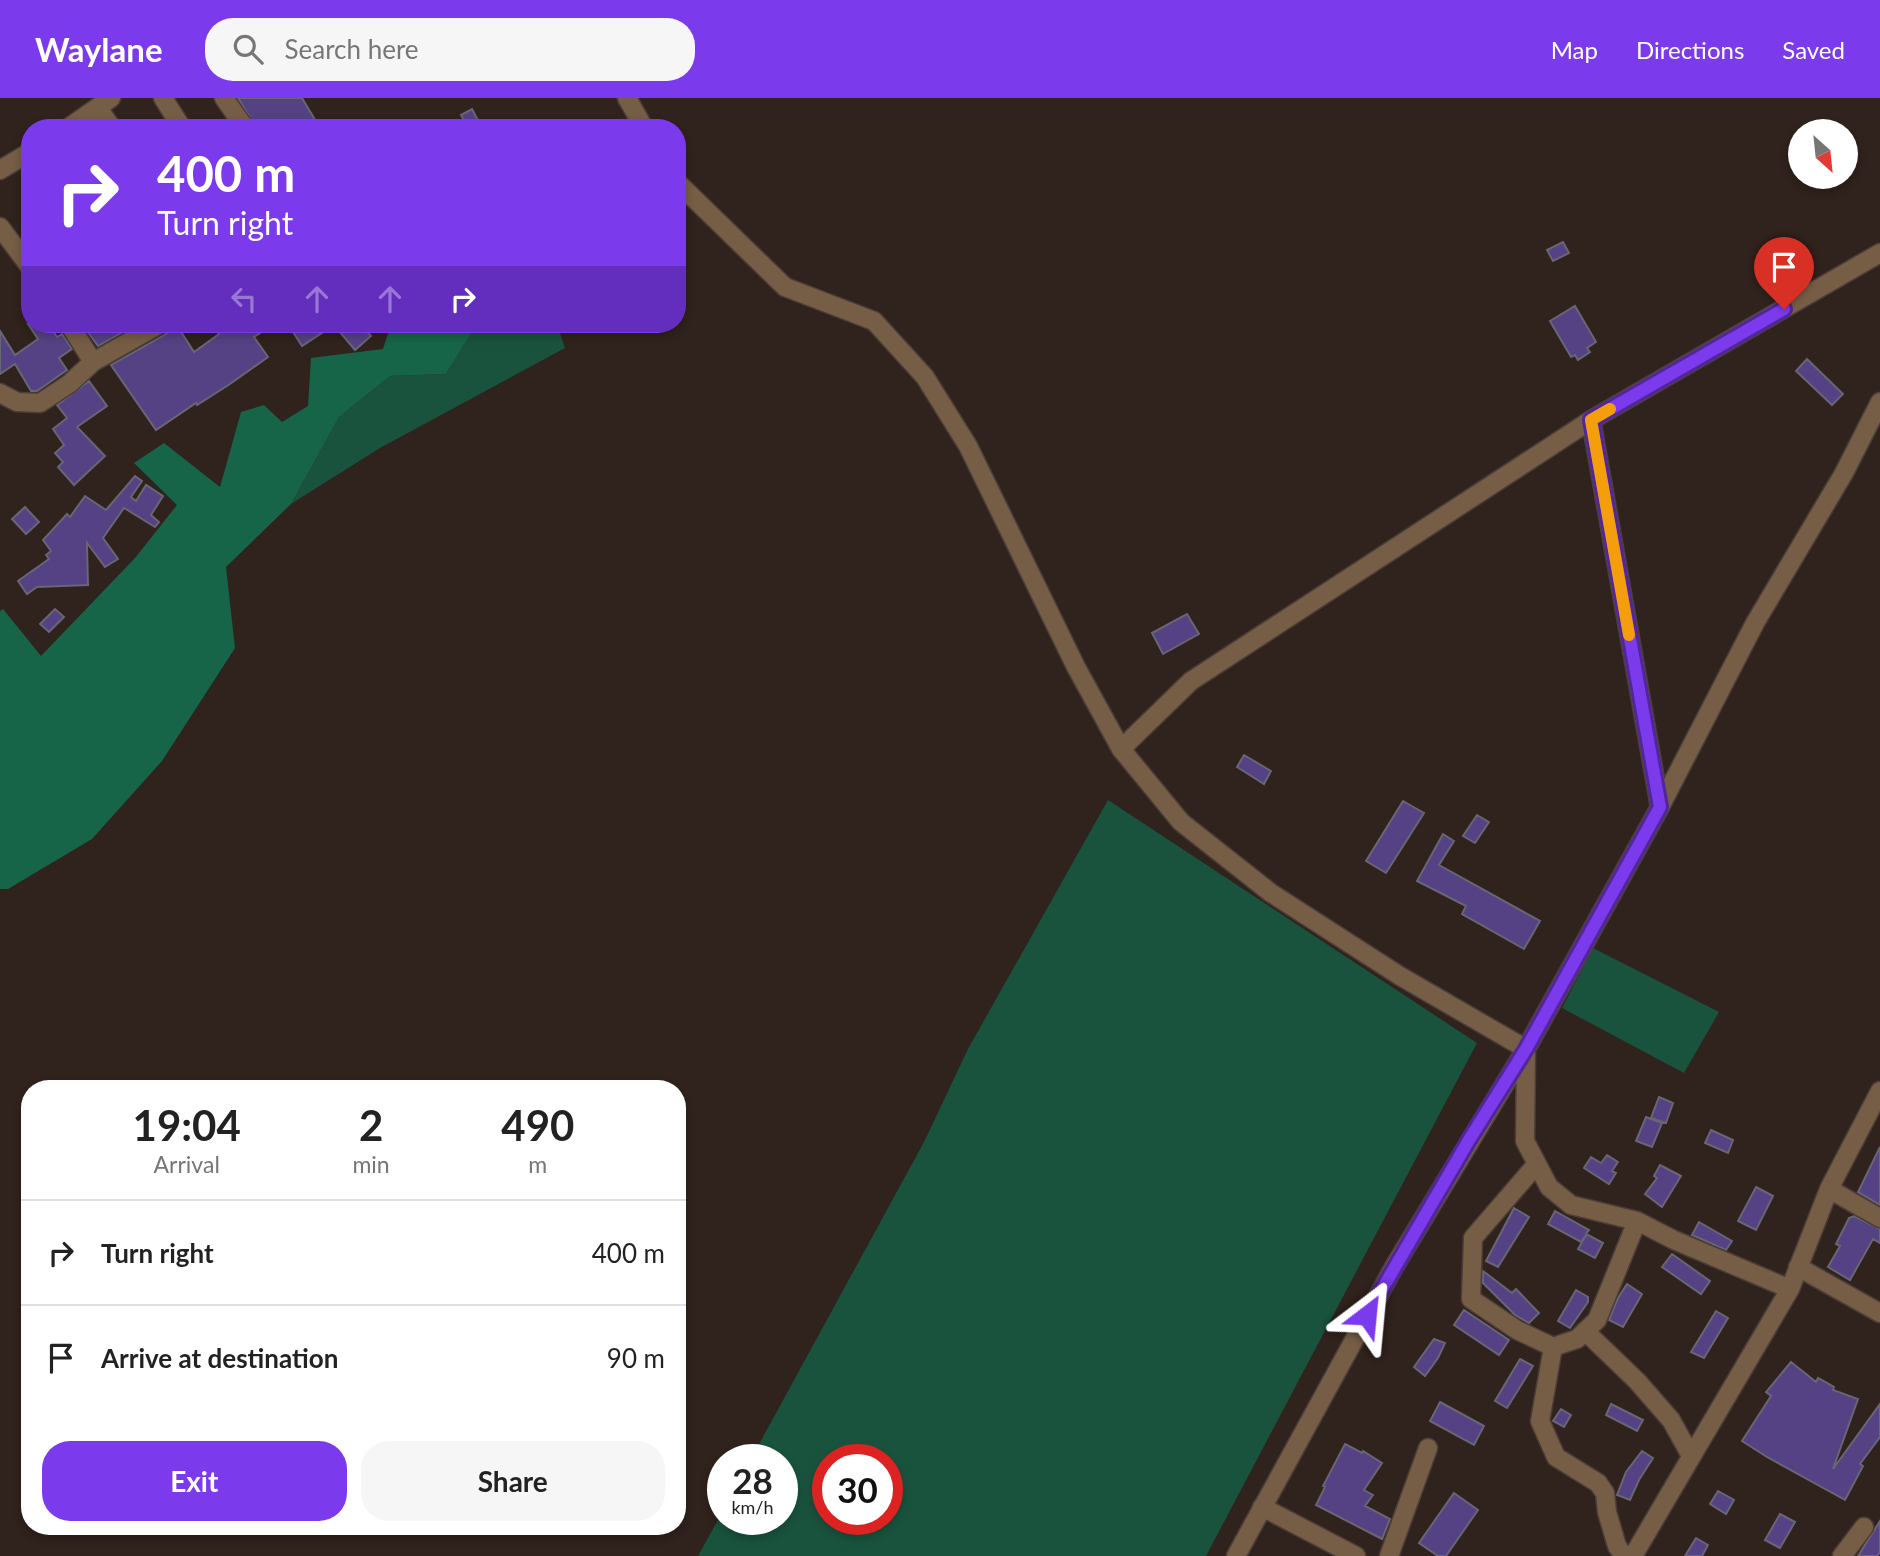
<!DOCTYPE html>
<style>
:root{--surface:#fff;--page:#f6f6f6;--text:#222;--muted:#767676;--line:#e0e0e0;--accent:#7c3aed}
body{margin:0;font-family:Lato,sans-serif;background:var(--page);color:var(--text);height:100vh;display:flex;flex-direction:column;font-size:26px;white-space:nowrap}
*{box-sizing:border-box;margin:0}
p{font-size:23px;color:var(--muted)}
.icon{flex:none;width:38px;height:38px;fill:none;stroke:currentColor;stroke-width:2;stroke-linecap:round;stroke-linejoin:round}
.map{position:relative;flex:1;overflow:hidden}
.sheet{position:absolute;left:21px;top:982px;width:665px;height:455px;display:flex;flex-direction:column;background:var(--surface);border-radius:28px;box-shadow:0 4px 10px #0003}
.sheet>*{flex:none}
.banner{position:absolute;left:21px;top:21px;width:665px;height:214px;border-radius:28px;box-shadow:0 4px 10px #0003;background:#7c3aed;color:#fff;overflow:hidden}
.needle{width:46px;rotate:153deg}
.fabs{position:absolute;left:1788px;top:21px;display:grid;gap:14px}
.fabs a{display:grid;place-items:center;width:70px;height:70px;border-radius:50%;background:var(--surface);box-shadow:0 4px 10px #0003;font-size:35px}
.speed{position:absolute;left:707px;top:1346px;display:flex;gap:14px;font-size:35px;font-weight:700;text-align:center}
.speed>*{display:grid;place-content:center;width:91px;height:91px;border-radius:50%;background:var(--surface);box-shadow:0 4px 10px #0003;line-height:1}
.speed small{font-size:18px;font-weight:400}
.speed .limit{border:10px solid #d22;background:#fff;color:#111}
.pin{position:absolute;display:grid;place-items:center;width:60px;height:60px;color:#fff;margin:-72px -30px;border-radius:50% 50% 50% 0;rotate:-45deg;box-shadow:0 0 7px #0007}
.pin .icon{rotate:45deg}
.me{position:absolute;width:77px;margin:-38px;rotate:29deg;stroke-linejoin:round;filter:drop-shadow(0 0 5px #0008)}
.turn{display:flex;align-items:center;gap:24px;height:147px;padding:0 21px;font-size:32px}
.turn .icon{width:91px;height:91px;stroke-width:2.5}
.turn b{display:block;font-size:49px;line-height:60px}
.lanes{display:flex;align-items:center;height:66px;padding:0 21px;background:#0003;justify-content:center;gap:35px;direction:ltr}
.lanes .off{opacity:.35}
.eta{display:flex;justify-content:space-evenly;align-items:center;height:119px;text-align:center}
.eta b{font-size:42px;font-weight:700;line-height:49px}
.action{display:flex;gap:14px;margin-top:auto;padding:14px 21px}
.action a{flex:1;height:80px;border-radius:28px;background:var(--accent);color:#fff;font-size:28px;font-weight:700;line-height:80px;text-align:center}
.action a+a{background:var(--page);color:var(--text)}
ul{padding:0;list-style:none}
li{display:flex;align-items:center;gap:21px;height:105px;padding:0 21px;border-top:2px solid var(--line)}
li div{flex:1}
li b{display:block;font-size:26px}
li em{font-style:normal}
header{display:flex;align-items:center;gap:42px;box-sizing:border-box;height:98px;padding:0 35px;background:var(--accent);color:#fff}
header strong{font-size:33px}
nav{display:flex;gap:38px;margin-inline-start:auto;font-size:24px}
.search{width:490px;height:63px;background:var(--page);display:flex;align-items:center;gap:18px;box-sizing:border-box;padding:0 24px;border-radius:28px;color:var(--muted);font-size:26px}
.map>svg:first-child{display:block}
</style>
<header>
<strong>Waylane</strong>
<div class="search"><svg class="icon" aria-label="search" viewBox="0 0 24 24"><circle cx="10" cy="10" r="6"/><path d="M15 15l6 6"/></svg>Search here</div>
<nav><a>Map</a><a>Directions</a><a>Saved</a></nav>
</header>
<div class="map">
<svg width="1880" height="1458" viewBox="0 0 1880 1458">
<rect width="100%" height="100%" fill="#30221c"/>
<!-- green -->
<path fill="#19533d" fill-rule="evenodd" d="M 477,226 L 557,226 L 565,250 L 380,350 L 291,406 L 339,319 L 390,278 L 446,276 Z
M 1108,702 L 1477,945 L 1206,1458 L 698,1458 L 723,1413 L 723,1421 L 782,1421 L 782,1362 L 751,1361 L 924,1044 L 968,951 ZM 828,1362 L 887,1362 L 887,1421 L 828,1421 Z
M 1593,850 L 1719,914 L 1684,975 L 1562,910 Z"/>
<!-- forest -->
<path fill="#176549" d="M 391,226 L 477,226 L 446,276 L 390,278 L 339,319 L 291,406 L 226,469 L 235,550 L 162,663 L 92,741 L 8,791 L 0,791 L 0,513 L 3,511 L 41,558 L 135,460 L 177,407 L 134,365 L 164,345 L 220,389 L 241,314 L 264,307 L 282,324 L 308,308 L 311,260 L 383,251 Z"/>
<!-- building -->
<path fill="#554285" stroke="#686574" stroke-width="2" d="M 238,0 L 302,0 L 320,30 L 256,30 Z
M 472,11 L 482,30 L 468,30 L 461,17 Z
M 1563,144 L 1569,155 L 1553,163 L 1547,152 Z
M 1575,208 L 1596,244 L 1587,250 L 1590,254 L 1578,262 L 1575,257 L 1571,259 L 1550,223 Z
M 28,226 L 48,226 L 57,239 L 62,236 L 72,251 L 59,260 L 67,272 L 37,293 L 31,293 L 15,266 L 0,276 L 0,233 L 15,257 L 38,241 Z
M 82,226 L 137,226 L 98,248 Z
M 171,226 L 176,226 L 194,254 L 219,236 L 211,226 L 274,226 L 254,239 L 268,259 L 230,286 L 197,307 L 196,305 L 156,332 L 111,267 L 166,236 Z
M 288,226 L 360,226 L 371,238 L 355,252 L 334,227 L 302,248 Z
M 1807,261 L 1843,296 L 1832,307 L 1796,273 Z
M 89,283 L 107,308 L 77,329 L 105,358 L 74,387 L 58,369 L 63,364 L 55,355 L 64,347 L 53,331 L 67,320 L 57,307 Z
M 135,378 L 142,383 L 131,399 L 136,403 L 146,387 L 163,398 L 151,417 L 159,424 L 155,429 L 124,410 L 103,440 L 118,461 L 105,469 L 87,445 L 88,487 L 37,489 L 27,496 L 18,483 L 49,461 L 46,457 L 51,453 L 43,442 L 67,416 L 70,419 L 85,398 L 106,412 Z
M 25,409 L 39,424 L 26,436 L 12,421 Z
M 55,511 L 64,519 L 49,534 L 40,526 Z
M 1187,516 L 1199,536 L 1163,556 L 1152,535 Z
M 1244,657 L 1271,673 L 1264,686 L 1237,669 Z
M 1403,703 L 1424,715 L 1386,775 L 1366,763 Z
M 1477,717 L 1489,724 L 1475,745 L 1463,738 Z
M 1443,736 L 1454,743 L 1439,767 L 1540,823 L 1524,851 L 1462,816 L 1466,808 L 1417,783 Z
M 1659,999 L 1673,1005 L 1666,1025 L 1651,1020 Z
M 1646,1019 L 1662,1025 L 1652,1049 L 1636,1043 Z
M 1711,1032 L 1733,1042 L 1728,1055 L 1705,1045 Z
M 1880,1049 L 1880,1107 L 1858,1094 Z
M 1607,1057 L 1618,1064 L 1612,1073 L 1616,1075 L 1609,1086 L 1584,1070 L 1591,1059 L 1601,1065 Z
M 1660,1067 L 1681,1078 L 1662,1109 L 1645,1096 L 1657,1080 L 1654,1078 Z
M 1756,1089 L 1773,1098 L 1756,1132 L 1738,1123 Z
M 1514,1110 L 1529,1119 L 1498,1169 L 1486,1163 Z
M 1555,1113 L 1589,1132 L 1586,1136 L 1603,1145 L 1595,1160 L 1578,1151 L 1586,1137 L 1581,1144 L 1548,1126 Z
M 1854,1118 L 1880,1131 L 1880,1145 L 1873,1141 L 1850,1182 L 1828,1169 L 1840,1148 L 1836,1146 L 1849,1120 Z
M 1699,1124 L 1732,1143 L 1726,1152 L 1692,1137 Z
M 1672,1156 L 1710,1183 L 1701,1196 L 1662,1169 Z
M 1483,1173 L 1512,1195 L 1516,1191 L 1539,1215 L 1529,1225 L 1515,1217 L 1483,1185 Z
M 1627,1186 L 1642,1196 L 1623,1229 L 1609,1222 L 1618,1200 Z
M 1576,1192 L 1588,1199 L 1588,1204 L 1570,1230 L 1558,1223 Z
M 1464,1212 L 1509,1242 L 1499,1257 L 1454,1227 Z
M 1716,1213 L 1728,1220 L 1704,1260 L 1691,1254 Z
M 1434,1241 L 1445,1245 L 1438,1260 L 1425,1278 L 1414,1269 Z
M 1520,1261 L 1533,1268 L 1507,1310 L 1495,1303 Z
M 1791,1264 L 1816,1284 L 1818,1280 L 1834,1289 L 1833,1292 L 1858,1301 L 1833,1371 L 1880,1306 L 1880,1339 L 1860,1366 L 1863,1368 L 1845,1402 L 1767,1359 L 1742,1343 L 1771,1298 L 1766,1294 Z
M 1440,1304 L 1484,1328 L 1474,1347 L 1430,1323 Z
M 1611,1306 L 1643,1322 L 1637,1333 L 1606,1317 Z
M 1561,1311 L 1571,1317 L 1564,1329 L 1553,1323 Z
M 1345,1346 L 1362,1355 L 1363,1353 L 1382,1365 L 1364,1392 L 1373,1397 L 1365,1408 L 1390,1421 L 1382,1441 L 1316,1407 L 1325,1389 L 1323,1388 Z
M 1642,1353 L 1653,1360 L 1639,1382 L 1630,1402 L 1617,1397 L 1626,1374 Z
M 1718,1393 L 1734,1402 L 1726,1416 L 1710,1406 Z
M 1454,1395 L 1478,1412 L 1446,1458 L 1438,1458 L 1419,1445 Z
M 1780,1416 L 1795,1424 L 1780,1450 L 1765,1442 Z
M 1880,1423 L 1880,1454 L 1877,1458 L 1858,1458 Z
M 1696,1440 L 1708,1447 L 1702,1458 L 1685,1458 Z"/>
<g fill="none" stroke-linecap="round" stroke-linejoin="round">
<defs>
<path id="minor" d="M 163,0 L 182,30
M 224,0 L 245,30
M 627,0 L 644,30
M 98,10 L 112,30
M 68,30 L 111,0
M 0,72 L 30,54
M 677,84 L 785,189 L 874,223 L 925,279 L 968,348 L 1076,569 L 1121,651 L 1181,724 L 1271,795 L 1400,878 L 1526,951 L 1525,1043 L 1549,1089 L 1571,1107 L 1637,1123 L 1674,1142 L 1790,1191
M 0,129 L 30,169
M 69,226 L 93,264
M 0,295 L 17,304 L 40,305 L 69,286 L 93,264 L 160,226
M 1121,651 L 1191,583 L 1591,322
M 1660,709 L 1591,322 L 1880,155
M 1536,1067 L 1473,1140 L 1471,1201 L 1517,1232 L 1553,1249 L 1577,1241 L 1597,1222 L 1637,1123
M 1829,1091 L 1880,1120
M 1798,1169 L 1880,1215
M 1585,1233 L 1637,1283 L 1671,1322 L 1691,1358
M 1553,1249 L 1540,1323 L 1556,1359 L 1598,1385 L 1605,1395 L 1607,1414 L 1617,1448 L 1624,1458
M 1262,1409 L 1356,1458
M 1236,1458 L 1394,1169 L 1526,951 L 1660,709 L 1755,525 L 1844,375 L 1880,304
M 1389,1458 L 1428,1350
M 1633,1458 L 1790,1191 L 1829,1091 L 1880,993
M 1842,1458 L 1864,1429"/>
</defs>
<!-- minor casing -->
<use href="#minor" stroke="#4b3d38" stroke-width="21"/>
<!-- minor -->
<use href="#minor" stroke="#765d45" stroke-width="18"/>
</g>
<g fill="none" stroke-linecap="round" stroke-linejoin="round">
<defs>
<path id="route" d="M 1367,1217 L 1469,1042 L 1526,951 L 1660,709 L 1591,322 L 1784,211"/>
</defs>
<!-- route casing -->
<use href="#route" stroke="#51269a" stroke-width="18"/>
<!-- route -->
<use href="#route" stroke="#7c3aed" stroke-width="12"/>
<!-- slow -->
<path stroke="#f59e0b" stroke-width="12" d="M 1610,311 L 1591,322 L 1629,537"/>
</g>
</svg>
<div class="fabs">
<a><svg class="needle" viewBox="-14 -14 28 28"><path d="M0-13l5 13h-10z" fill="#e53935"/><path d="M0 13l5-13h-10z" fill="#767676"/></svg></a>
</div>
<div class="speed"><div>28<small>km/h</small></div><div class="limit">30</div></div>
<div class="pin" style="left:1784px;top:211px;background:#d93025"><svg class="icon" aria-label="arrive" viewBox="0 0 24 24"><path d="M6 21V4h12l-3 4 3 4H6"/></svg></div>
<svg class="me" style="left:1367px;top:1217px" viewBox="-20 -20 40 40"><path d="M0-17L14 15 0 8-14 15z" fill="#7c3aed" stroke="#fff" stroke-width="4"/></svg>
<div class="banner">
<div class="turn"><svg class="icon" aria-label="right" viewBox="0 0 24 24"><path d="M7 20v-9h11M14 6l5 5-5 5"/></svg><div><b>400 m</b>Turn right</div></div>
<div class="lanes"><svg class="icon off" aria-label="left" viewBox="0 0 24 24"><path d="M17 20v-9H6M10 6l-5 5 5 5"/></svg><svg class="icon off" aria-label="ahead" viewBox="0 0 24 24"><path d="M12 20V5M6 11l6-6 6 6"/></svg><svg class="icon off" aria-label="ahead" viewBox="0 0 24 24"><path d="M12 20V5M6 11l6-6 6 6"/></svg><svg class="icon" aria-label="right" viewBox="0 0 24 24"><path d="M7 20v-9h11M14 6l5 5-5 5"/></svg></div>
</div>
<section class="sheet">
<div class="eta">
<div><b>19:04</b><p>Arrival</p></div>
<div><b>2</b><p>min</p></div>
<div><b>490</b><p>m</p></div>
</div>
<ul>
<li><svg class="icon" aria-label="right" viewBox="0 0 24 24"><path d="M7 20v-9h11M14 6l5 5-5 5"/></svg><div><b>Turn right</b></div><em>400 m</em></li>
<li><svg class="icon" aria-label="arrive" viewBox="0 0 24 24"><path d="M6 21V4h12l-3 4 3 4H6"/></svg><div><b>Arrive at destination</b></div><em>90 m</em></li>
</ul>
<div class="action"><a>Exit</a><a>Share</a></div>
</section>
</div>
